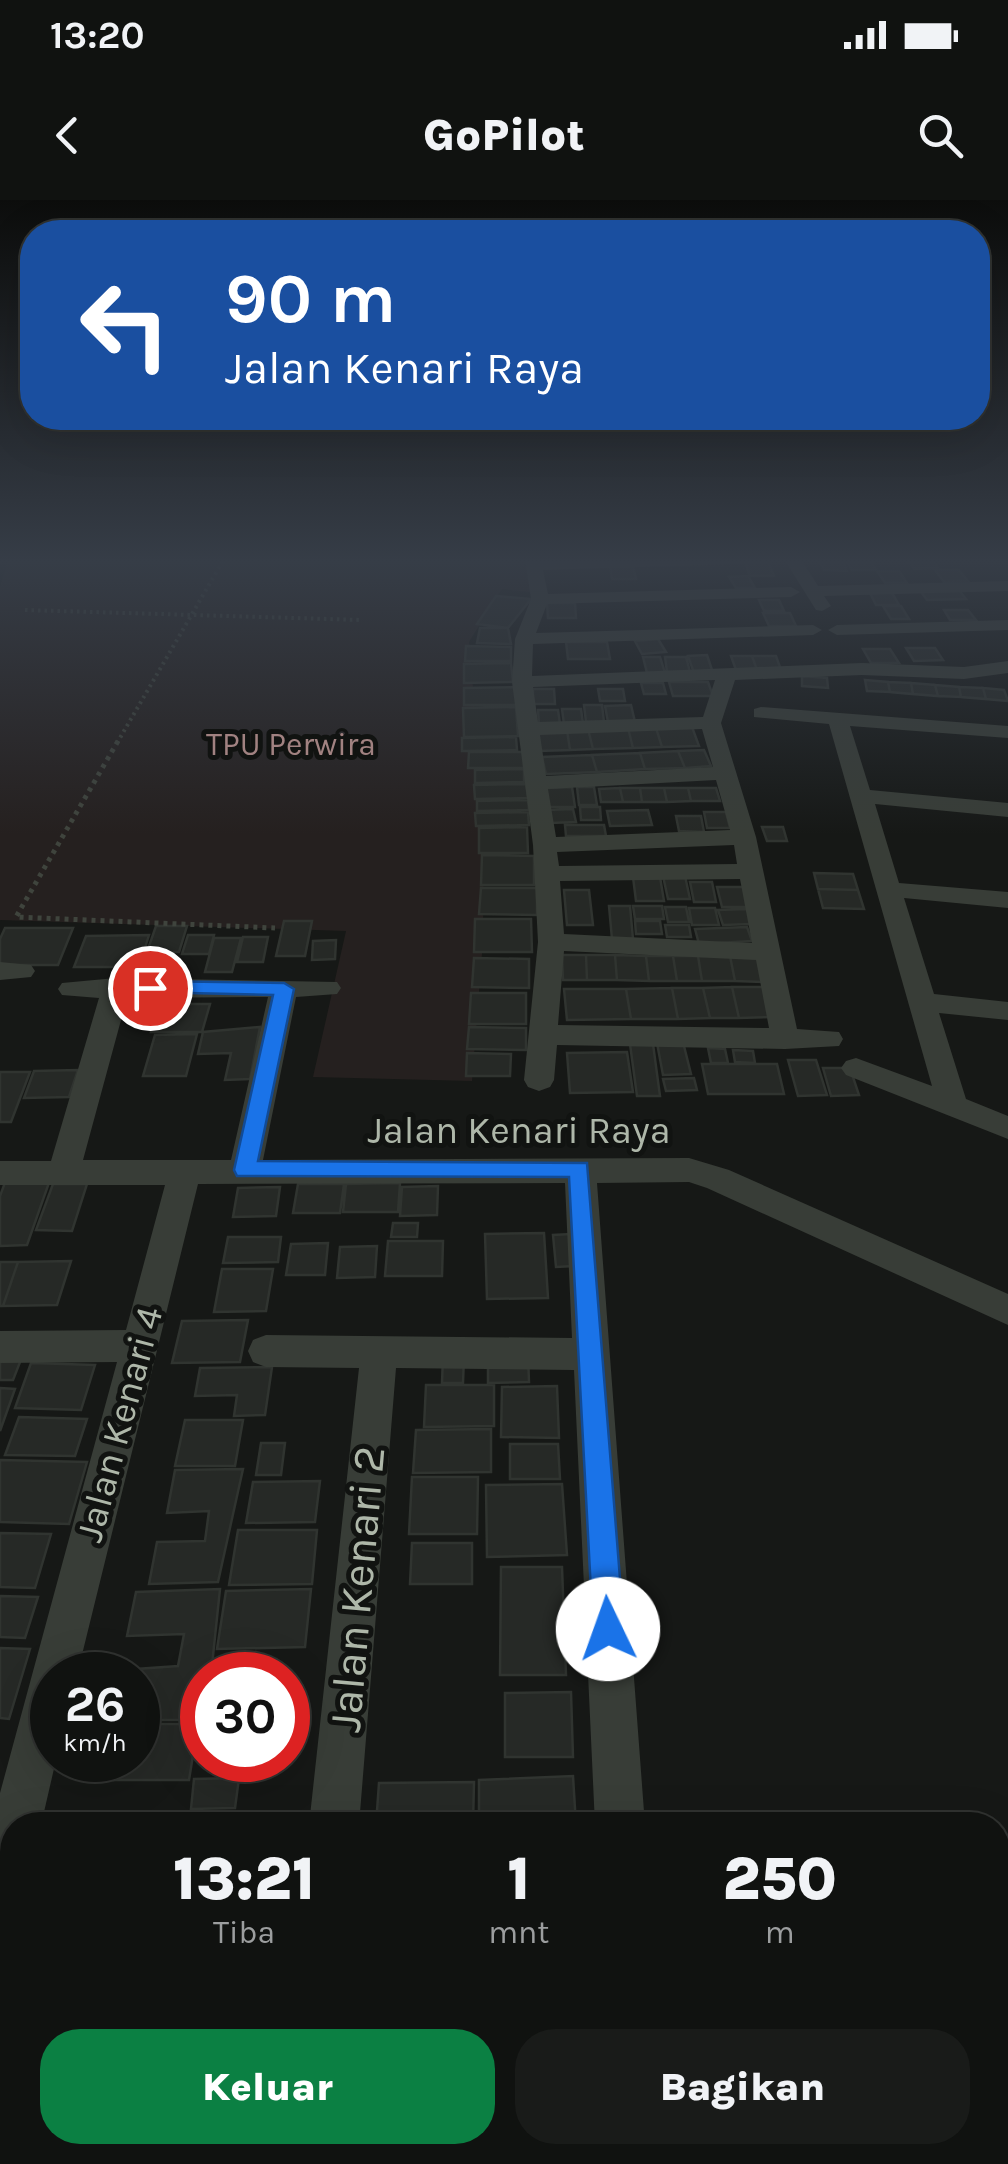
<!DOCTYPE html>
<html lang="id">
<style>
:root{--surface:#101210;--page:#191b19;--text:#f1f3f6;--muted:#9c9e9f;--line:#303230;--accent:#0b8043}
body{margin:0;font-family:Karla,sans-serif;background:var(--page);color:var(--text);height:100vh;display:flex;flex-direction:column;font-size:38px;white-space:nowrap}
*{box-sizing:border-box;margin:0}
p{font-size:32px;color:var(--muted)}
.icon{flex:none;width:55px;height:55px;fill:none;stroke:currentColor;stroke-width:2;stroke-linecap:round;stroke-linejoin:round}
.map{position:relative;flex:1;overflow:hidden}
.side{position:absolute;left:0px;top:1612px;width:1010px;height:352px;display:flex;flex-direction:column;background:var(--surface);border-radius:40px 40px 0 0;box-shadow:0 10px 40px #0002,0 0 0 2px var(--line)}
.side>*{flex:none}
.guide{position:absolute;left:20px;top:20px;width:970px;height:210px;border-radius:40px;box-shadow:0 10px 40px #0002,0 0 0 2px var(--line);background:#1a4fa0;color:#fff;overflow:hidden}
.speed{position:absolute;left:30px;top:1452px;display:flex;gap:20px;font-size:50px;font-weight:700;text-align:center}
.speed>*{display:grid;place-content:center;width:130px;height:130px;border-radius:50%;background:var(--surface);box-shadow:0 10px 40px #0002,0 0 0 2px var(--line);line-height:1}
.speed small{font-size:25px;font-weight:400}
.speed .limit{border:15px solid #d22;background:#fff;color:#111}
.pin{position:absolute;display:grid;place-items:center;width:85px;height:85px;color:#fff;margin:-42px;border:5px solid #fff;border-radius:50%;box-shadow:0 2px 10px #0007}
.me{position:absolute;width:110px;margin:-55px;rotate:357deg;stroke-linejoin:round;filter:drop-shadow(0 0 8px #0008)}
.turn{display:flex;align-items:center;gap:35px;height:210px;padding:0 40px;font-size:45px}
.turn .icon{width:130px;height:130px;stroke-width:2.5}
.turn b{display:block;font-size:70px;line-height:85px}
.eta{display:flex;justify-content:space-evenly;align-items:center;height:170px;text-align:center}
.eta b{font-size:60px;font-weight:800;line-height:70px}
.action{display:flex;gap:20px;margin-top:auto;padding:20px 40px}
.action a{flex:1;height:115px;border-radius:40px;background:var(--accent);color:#fff;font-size:40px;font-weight:800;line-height:115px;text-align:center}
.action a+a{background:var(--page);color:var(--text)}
.status{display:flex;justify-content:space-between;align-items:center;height:70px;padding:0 50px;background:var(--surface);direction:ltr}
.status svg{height:28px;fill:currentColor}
header{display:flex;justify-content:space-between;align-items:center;height:130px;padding:0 40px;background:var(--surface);font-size:45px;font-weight:800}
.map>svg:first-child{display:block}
</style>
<div class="status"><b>13:20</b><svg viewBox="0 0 49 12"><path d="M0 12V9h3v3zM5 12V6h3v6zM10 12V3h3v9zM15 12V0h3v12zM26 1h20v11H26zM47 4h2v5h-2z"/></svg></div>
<header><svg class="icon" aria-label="back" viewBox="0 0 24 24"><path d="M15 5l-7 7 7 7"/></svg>GoPilot<svg class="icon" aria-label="search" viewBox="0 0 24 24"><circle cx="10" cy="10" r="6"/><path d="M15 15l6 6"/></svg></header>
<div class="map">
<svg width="1008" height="1964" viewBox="0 0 1008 1964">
<rect width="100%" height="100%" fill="#161816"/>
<!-- green -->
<path fill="#25201f" d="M 8,359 L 536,359 L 546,394 L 502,389 L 469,442 L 484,615 L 483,741 L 472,881 L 313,877 L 346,731 L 0,720 L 0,387 Z"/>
<!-- building -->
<path fill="#262926" stroke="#303430" stroke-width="2.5" d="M 845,359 L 869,359 L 876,370 L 852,370 Z
M 907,359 L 931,359 L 938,368 L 914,369 Z
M 819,360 L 842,360 L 847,371 L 824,370 Z
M 745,362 L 768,362 L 774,376 L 750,376 Z
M 610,366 L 633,366 L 636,379 L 612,379 Z
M 935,370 L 959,370 L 968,381 L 944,382 Z
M 877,371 L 899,371 L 907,383 L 885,383 Z
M 748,376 L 755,388 L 736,388 L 729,377 Z
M 919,389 L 958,389 L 966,399 L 927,400 Z
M 869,391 L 891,391 L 899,405 L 876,405 Z
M 496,396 L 531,399 L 508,428 L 477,424 Z
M 759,400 L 779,400 L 784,411 L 764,411 Z
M 547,403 L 575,403 L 576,418 L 548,418 Z
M 883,406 L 901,406 L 909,419 L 891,419 Z
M 944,410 L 968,410 L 976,420 L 950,420 Z
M 763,413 L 790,413 L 796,426 L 769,426 Z
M 480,428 L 508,428 L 511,444 L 477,443 Z
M 658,439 L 666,452 L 642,454 L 635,441 Z
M 566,442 L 607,442 L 610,459 L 568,459 Z
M 466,446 L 511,447 L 511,461 L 465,461 Z
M 906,448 L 935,448 L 943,460 L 914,461 Z
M 863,449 L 890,449 L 899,463 L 871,463 Z
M 707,455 L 713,473 L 694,473 L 688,456 Z
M 731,456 L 752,456 L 757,470 L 736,470 Z
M 752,456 L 776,456 L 781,470 L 757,470 Z
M 643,457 L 660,457 L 665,473 L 647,473 Z
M 665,457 L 686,457 L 690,472 L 667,472 Z
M 511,463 L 513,482 L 464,483 L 464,464 Z
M 802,476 L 827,478 L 828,488 L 802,486 Z
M 865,480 L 888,482 L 890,492 L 867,491 Z
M 669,482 L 708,482 L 713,496 L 673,496 Z
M 888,482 L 911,483 L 913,494 L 890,492 Z
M 641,483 L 663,483 L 666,494 L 644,494 Z
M 911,483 L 935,485 L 938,496 L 913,494 Z
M 935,485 L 959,487 L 961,497 L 938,496 Z
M 518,487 L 519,505 L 464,505 L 464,488 Z
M 959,487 L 983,488 L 986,499 L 961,497 Z
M 983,488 L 1004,490 L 1008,501 L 986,499 Z
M 533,489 L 554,489 L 555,504 L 533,504 Z
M 598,489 L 623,489 L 625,501 L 600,501 Z
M 584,505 L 602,505 L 604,522 L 586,522 Z
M 631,505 L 635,522 L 608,522 L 605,506 Z
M 516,507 L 518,536 L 464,537 L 463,508 Z
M 562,509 L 581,509 L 583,524 L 564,524 Z
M 538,510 L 558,510 L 560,524 L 539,524 Z
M 692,527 L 699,546 L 662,547 L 656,528 Z
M 628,528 L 633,548 L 593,549 L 588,529 Z
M 628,528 L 656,528 L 662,547 L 633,548 Z
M 588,529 L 593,549 L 570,550 L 567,530 Z
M 567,530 L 570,550 L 538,551 L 535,531 Z
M 516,537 L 517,550 L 462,551 L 462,538 Z
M 704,550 L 711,566 L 685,568 L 678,551 Z
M 678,551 L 685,568 L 645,569 L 640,553 Z
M 469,552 L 524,552 L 524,568 L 468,568 Z
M 640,553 L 645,569 L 597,572 L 592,555 Z
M 592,555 L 597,572 L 546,574 L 542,557 Z
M 524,569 L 524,582 L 475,583 L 475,570 Z
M 526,584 L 528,598 L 475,599 L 474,585 Z
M 572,587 L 575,607 L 549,607 L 546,588 Z
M 577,587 L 594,587 L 597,605 L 579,605 Z
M 620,588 L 640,588 L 642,602 L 623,602 Z
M 620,588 L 623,602 L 601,602 L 599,589 Z
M 640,588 L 664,588 L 667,602 L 642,602 Z
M 664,588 L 688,588 L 691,601 L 667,602 Z
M 688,588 L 716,588 L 720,601 L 691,601 Z
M 528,600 L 529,610 L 477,611 L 477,601 Z
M 580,607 L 600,607 L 601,620 L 581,620 Z
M 573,609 L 576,622 L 550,623 L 548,610 Z
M 648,610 L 652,625 L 610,626 L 607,611 Z
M 528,612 L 529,625 L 476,626 L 475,613 Z
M 704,612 L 726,612 L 730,628 L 707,628 Z
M 676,616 L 701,616 L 704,632 L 679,631 Z
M 565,625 L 604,625 L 606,636 L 566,636 Z
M 527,627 L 528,653 L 479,653 L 479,628 Z
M 762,627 L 783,627 L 787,641 L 767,641 Z
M 482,655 L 534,656 L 534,685 L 481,685 Z
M 814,673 L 853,674 L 858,690 L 818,689 Z
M 663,676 L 685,676 L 690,699 L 668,699 Z
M 633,677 L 660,677 L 664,701 L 636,701 Z
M 690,682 L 712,682 L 716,702 L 694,702 Z
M 717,687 L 743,687 L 748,707 L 722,707 Z
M 481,688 L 537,688 L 537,715 L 479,714 Z
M 818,689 L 858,690 L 864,709 L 823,708 Z
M 564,690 L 589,690 L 593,725 L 567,725 Z
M 609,706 L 630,706 L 633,739 L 612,739 Z
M 633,706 L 662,706 L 664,719 L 635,719 Z
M 665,707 L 686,707 L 689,722 L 668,722 Z
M 689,708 L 715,708 L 719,725 L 692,725 Z
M 747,709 L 752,724 L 723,725 L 718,710 Z
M 475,719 L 531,719 L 532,752 L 474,752 Z
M 284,721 L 312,721 L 305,756 L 276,756 Z
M 635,721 L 660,721 L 662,734 L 636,734 Z
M 665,725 L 689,725 L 691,737 L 667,737 Z
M 156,726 L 187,726 L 179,752 L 147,752 Z
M 747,727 L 752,741 L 699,744 L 695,729 Z
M 5,728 L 73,728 L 58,765 L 0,765 L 0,739 Z
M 149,735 L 139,767 L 74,767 L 86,736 Z
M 188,735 L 214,735 L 209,754 L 182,754 Z
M 243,737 L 268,737 L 263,762 L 237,762 Z
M 214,738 L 241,738 L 232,772 L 205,772 Z
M 336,740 L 335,759 L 312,760 L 313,741 Z
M 562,755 L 586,755 L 587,780 L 563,780 Z
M 586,755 L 615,755 L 617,780 L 587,780 Z
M 615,755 L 646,756 L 649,781 L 617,780 Z
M 646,756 L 673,756 L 677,781 L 649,781 Z
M 673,756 L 698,756 L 702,781 L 677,781 Z
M 698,756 L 730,756 L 735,781 L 702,781 Z
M 730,756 L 761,757 L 766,782 L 735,781 Z
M 474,758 L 529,759 L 529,788 L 472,787 Z
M 732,787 L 739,818 L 710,818 L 703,788 Z
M 732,787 L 766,787 L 774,817 L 739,818 Z
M 672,788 L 678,819 L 631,819 L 626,789 Z
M 672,788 L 703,788 L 710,818 L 678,819 Z
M 564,789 L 626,789 L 631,819 L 567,820 Z
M 471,793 L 526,793 L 526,824 L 469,824 Z
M 160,804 L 210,804 L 202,832 L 151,832 Z
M 260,827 L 250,879 L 225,880 L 231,853 L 198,854 L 203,832 Z
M 469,827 L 526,828 L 526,850 L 467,849 Z
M 197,834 L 186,876 L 143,876 L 155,835 Z
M 683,842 L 691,874 L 663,875 L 657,843 Z
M 630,844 L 653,844 L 660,896 L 637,896 Z
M 708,848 L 725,849 L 728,863 L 711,863 Z
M 733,850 L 753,851 L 755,863 L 735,862 Z
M 627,852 L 633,892 L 570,893 L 567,853 Z
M 467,853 L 511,854 L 510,876 L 466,876 Z
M 788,860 L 816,860 L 827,895 L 798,896 Z
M 702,864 L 777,864 L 784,894 L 708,894 Z
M 823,868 L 850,868 L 859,895 L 831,896 Z
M 78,870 L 69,897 L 24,898 L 34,871 Z
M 0,872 L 30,872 L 11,922 L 0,922 Z
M 694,878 L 697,890 L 666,891 L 663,879 Z
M 7,977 L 51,977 L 27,1045 L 0,1046 L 0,996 Z
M 400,983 L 398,1012 L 343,1012 L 346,984 Z
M 53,984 L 87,984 L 72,1031 L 36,1030 Z
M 298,984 L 344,984 L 340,1013 L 293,1013 Z
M 438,986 L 437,1015 L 400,1016 L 402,987 Z
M 280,987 L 276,1016 L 233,1017 L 238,988 Z
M 393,1023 L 418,1023 L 417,1037 L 391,1037 Z
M 544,1033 L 548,1098 L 487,1099 L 485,1034 Z
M 571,1034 L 574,1066 L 556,1067 L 553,1035 Z
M 228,1037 L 281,1037 L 278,1062 L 223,1063 Z
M 388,1041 L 443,1041 L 442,1076 L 385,1076 Z
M 328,1043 L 325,1075 L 286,1075 L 291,1044 Z
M 377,1046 L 375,1077 L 337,1078 L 340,1047 Z
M 71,1061 L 57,1105 L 3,1106 L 18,1062 Z
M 0,1062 L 18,1062 L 3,1106 L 0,1106 Z
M 222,1069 L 273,1069 L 266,1111 L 214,1112 Z
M 248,1120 L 240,1162 L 172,1163 L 182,1121 Z
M 488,1155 L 528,1155 L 529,1182 L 488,1183 Z
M 0,1157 L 22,1157 L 13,1180 L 0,1180 Z
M 443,1157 L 464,1157 L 463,1183 L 442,1183 Z
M 31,1163 L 95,1165 L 81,1210 L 15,1208 Z
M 272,1167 L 265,1215 L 234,1216 L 237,1195 L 195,1196 L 200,1168 Z
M 426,1185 L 494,1185 L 494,1226 L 424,1227 Z
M 557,1186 L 559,1238 L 501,1237 L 502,1187 Z
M 0,1188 L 15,1189 L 0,1231 Z
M 19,1217 L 87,1219 L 75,1256 L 5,1255 Z
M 185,1220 L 243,1220 L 235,1266 L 175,1266 Z
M 491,1229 L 491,1272 L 413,1273 L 416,1230 Z
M 261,1243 L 285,1243 L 281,1275 L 256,1275 Z
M 510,1244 L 558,1244 L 560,1279 L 510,1279 Z
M 0,1260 L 87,1262 L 69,1324 L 0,1322 Z
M 243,1269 L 218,1382 L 149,1384 L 157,1342 L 205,1341 L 209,1311 L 167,1313 L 175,1270 Z
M 412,1277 L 478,1277 L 477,1334 L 409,1334 Z
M 320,1281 L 315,1322 L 246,1323 L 253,1282 Z
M 562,1284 L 567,1355 L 487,1357 L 486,1285 Z
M 238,1330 L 317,1330 L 312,1384 L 229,1385 Z
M 0,1333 L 51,1334 L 35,1388 L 0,1387 Z
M 412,1343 L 472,1343 L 472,1384 L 410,1384 Z
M 501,1367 L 562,1367 L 566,1475 L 500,1475 Z
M 220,1389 L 211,1475 L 202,1475 L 202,1520 L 138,1520 L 138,1475 L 121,1475 L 122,1470 L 178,1466 L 184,1434 L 127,1436 L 136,1392 Z
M 311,1389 L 305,1447 L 217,1449 L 226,1391 Z
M 0,1396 L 38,1397 L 25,1438 L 0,1437 Z
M 0,1448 L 30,1449 L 9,1519 L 0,1518 Z
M 571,1492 L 573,1557 L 505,1557 L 505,1493 Z
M 138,1524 L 198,1524 L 189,1580 L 114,1580 L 119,1560 L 138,1560 Z
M 573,1576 L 576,1625 L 479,1625 L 479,1580 Z
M 239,1578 L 235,1608 L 191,1609 L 194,1579 Z
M 474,1582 L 473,1625 L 376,1625 L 379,1583 Z
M 132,1952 L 211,1952 L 210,1964 L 130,1964 Z
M 216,1952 L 284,1952 L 283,1956 L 215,1959 Z
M 315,1952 L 391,1952 L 390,1964 L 314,1964 Z
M 476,1952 L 602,1952 L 603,1964 L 476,1964 Z"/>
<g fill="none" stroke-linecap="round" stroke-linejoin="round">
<!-- path-far1 -->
<path stroke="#3f443d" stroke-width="4" stroke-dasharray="2.5 4" stroke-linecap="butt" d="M 25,410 L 362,420
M 117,543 L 224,359"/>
<!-- path -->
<path stroke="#3f443d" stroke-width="5" stroke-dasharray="4 5" stroke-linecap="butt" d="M 118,541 L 16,717 L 275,728"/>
<!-- street -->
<path fill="#383d37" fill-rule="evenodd" d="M 525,359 L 748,359 L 740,364 L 543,370 L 548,394 L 791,387 L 800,392 L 791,397 L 547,404 L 536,433 L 813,425 L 822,430 L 813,435 L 533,444 L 532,476 L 862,463 L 964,467 L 1008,461 L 1008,473 L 964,479 L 862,475 L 735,480 L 721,523 L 756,637 L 797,829 L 839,832 L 843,839 L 839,846 L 785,849 L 557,845 L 554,880 L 550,887 L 539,891 L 528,887 L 524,880 L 538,742 L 533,645 L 512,482 L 515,439 L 531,399 ZM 715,480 L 703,517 L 538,522 L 533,487 ZM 702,529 L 713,567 L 546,576 L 540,535 ZM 716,580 L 730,630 L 556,637 L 548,589 ZM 734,645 L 737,664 L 559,666 L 557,652 ZM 740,679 L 752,743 L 564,734 L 560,681 ZM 564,751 L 756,760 L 769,828 L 558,825 Z
M 784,359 L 801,359 L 818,386 L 1008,381 L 1008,391 L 824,396 L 831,406 L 822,411 L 816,410 Z
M 1008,420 L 1008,430 L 837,435 L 828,430 L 837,425 Z
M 761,507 L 1008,526 L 1008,538 L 850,526 L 870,590 L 1008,603 L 1008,617 L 875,604 L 899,683 L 1008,692 L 1008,708 L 904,698 L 934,794 L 1008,802 L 1008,820 L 939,813 L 966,899 L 1008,916 L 1008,939 L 846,875 L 841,868 L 846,861 L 856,858 L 932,886 L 829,524 L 754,517 L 754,509 Z
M 0,762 L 31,765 L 35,771 L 31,777 L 0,780 Z
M 116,778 L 337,782 L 341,788 L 337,794 L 296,797 L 263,960 L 689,958 L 729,970 L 1008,1094 L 1008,1125 L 707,988 L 689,982 L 597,983 L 645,1625 L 595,1625 L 574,1170 L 396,1168 L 359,1625 L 309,1625 L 359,1168 L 266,1167 L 253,1162 L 248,1151 L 253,1140 L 266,1135 L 572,1138 L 565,983 L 198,984 L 77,1475 L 52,1475 L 52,1560 L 56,1560 L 41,1625 L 12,1625 L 12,1707 L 0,1712 L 0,1593 L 117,1162 L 0,1163 L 0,1131 L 126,1130 L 165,985 L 0,985 L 0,961 L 51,961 L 99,798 L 62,795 L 58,789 L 62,783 ZM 268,797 L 231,960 L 83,960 L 127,798 Z
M 610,1952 L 668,1952 L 668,1964 L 610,1964 Z"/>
</g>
<!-- sky -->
<linearGradient id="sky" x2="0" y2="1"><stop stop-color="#0c0d0c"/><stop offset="0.57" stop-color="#363d47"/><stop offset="1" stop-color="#363d47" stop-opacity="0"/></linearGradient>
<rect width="1008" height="634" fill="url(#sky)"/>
<!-- route -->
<path fill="#1a73e8" stroke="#114b97" stroke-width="2.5" d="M 150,781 L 284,783 L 294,789 L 258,961 L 587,963 L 624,1429 L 619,1440 L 608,1444 L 597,1440 L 593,1429 L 569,977 L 237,976 L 234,970 L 273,795 L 143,792 L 143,783 Z"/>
<g text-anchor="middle" stroke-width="10" stroke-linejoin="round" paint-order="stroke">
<!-- far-park labels -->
<g font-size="32" fill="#a18281" stroke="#111311">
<text x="291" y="555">TPU Perwira</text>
</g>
<!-- street labels -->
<g font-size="38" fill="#aeb7a9" stroke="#111311">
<text x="519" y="943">Jalan Kenari Raya</text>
<text transform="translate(119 1224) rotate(-75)" y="13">Jalan Kenari 4</text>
</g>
<!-- near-street labels -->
<g font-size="45" fill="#aeb7a9" stroke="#111311">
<text transform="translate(356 1389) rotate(-85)" y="16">Jalan Kenari 2</text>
</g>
</g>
</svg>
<div class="speed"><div>26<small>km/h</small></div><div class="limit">30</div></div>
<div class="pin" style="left:150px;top:788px;background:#d93025"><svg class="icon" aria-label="arrive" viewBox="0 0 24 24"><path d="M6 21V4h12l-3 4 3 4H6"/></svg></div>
<svg class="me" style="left:608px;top:1429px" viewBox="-20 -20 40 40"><circle r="19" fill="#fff"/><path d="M0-13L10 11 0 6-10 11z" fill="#1a73e8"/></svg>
<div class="guide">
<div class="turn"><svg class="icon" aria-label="left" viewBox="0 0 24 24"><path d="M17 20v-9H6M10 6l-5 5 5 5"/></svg><div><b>90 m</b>Jalan Kenari Raya</div></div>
</div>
<section class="side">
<div class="eta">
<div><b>13:21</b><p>Tiba</p></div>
<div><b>1</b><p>mnt</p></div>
<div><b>250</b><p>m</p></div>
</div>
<div class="action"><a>Keluar</a><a>Bagikan</a></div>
</section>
</div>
